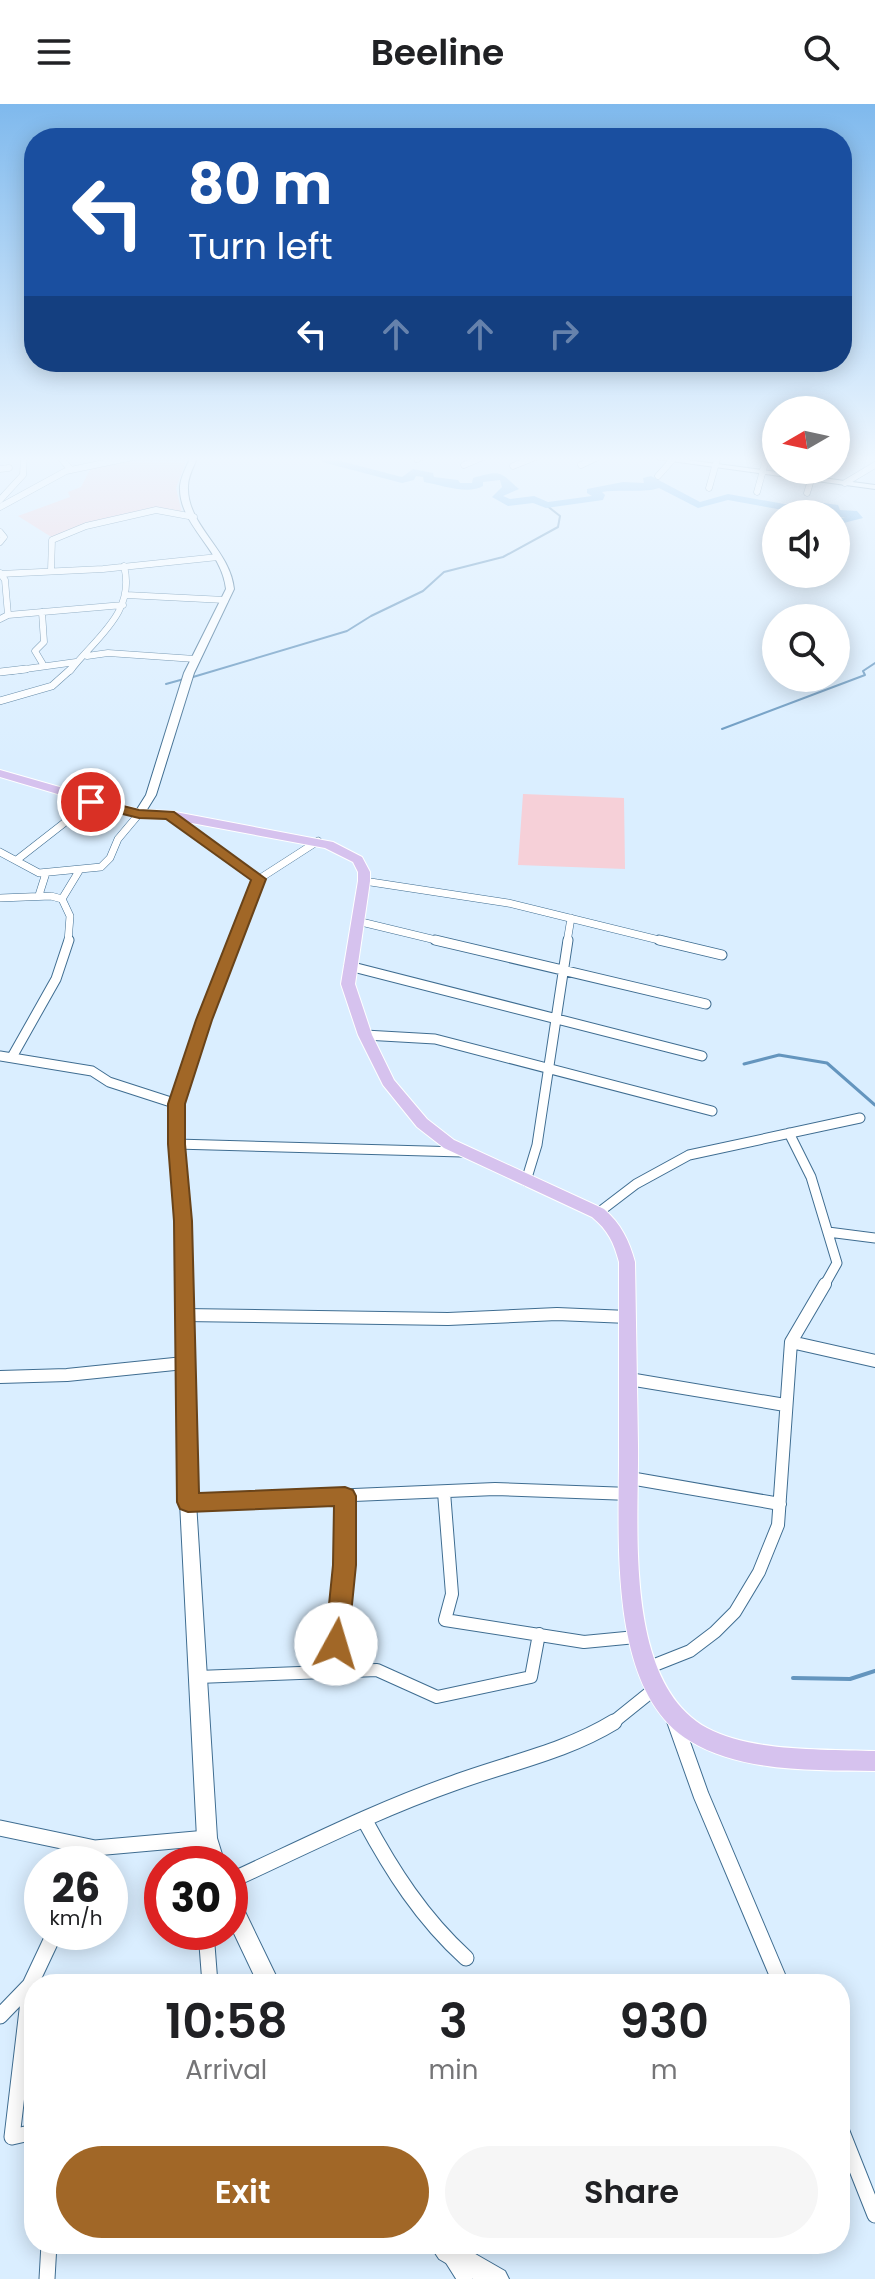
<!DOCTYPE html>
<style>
:root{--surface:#fff;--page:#f6f6f6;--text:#202124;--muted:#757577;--accent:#a16727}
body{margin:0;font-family:Poppins,sans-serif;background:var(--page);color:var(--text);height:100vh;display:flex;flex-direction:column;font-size:30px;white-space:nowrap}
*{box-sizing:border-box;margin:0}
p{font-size:26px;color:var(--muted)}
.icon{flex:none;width:44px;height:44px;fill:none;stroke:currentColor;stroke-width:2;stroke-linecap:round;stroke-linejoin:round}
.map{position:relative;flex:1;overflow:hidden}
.panel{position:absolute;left:24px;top:1870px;width:826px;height:280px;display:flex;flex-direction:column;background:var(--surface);border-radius:32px;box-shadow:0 4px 20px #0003}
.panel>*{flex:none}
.hud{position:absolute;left:24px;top:24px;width:828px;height:244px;border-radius:32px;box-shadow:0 4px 20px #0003;background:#1a4fa0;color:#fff;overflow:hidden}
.needle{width:52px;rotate:261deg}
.tools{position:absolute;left:762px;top:292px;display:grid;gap:16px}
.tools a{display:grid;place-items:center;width:88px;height:88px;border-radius:50%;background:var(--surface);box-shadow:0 4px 20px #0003;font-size:40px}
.speed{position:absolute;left:24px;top:1742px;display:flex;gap:16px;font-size:40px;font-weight:700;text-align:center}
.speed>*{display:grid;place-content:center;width:104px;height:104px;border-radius:50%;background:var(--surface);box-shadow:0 4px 20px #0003;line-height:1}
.speed small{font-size:20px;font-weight:400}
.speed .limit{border:12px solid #d22;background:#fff;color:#111}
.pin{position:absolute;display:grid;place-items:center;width:68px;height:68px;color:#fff;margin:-34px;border:4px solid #fff;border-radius:50%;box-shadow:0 2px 8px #0007}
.me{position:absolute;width:88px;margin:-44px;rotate:6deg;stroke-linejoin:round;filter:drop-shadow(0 0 6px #0008)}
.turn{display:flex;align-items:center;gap:28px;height:168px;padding:0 32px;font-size:36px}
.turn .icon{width:104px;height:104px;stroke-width:2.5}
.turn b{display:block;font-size:56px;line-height:68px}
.lanes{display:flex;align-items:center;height:76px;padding:0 32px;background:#0003;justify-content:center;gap:40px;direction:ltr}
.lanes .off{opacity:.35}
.eta{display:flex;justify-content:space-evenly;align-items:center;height:136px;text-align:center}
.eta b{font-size:48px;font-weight:600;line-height:56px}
.cta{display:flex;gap:16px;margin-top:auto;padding:16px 32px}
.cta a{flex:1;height:92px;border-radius:48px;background:var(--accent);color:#fff;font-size:32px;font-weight:600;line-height:92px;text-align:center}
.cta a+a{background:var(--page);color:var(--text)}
header{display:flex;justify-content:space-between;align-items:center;height:104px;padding:0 32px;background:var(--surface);font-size:36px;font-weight:600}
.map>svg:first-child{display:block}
</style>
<header><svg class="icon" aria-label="menu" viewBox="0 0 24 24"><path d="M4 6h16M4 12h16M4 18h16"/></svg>Beeline<svg class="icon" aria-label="search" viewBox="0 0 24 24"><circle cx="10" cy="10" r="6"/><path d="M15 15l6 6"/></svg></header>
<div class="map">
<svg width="875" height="2175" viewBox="0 0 875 2175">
<rect width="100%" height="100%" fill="#daeeff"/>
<!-- green -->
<path fill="#f6d0d8" d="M 146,352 L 188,352 L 176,384 L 182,409 L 159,405 L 53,434 L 18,412 L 70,393 L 68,388 L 81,383 L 91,364 Z
M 523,690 L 624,694 L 625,765 L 518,761 Z"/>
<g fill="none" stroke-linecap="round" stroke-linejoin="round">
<!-- stream-far2 -->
<path stroke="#6495be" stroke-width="2" d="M 193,573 L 347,527 L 371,512 L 423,487 L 444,468 L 503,453 L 558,423 L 560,412 L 546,401
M 166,580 L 184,575
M 722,625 L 865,571 L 863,567 L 875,559"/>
<!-- stream-far1 -->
<path stroke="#6495be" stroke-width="3" d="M 744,960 L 779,951 L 827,959 L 875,1001"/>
<!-- stream -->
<path stroke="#6495be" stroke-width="4" d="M 793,1574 L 850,1575 L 875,1567"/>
<!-- river -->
<path fill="#82c0f4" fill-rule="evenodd" d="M 324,352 L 335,352 L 333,355 L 402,373 L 413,365 L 433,369 L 434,373 L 458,376 L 460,379 L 472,379 L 473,374 C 503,365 500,369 519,385 L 503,392 L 510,395 L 534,392 L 548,398 L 592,392 L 587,389 L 587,385 L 623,378 L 644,379 L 643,374 L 651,372 L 700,398 L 728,390 L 807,404 L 806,400 L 811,397 L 838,401 L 840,406 L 857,407 L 863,414 L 836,421 L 836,415 L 846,413 L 836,413 L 829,406 L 818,404 L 818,409 L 805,410 L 728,396 L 698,404 L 659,384 C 646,389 620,385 602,388 L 605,391 L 603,396 L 546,404 L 533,399 L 508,402 L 492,393 L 502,383 L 500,376 L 483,378 L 483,382 C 468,391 441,381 424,378 L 423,373 L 416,372 L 414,376 L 402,379 L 322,358 Z"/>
<defs>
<path id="street-far4" d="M 59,352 L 71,366
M 417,355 L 424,352
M 464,361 L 485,352
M 581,361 L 600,352
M 513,362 L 538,352
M 0,365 L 9,364
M 658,372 L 676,352
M 845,379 L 875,361
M 709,384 L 718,352
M 757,388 L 767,352
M 807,389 L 814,366
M 0,396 L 23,371 L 24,352
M 0,403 L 66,367 L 138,352
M 0,428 L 4,433 L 0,438
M 51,466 L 52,436 L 86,422 L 156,406 L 194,413
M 0,469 L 5,476 L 8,511
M 0,470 L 103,465 L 218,453
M 126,491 L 225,496
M 42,508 L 44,538 L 35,547 L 44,562
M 0,515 L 8,511 L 123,501
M 87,552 L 108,549 L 195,555
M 11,567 L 76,558
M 70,567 C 95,534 136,509 124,462"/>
<path id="street-far3" d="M 0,568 L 26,565
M 0,597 L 52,582 L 71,565
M 0,748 L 39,769 L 101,763 L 110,754 L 118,735 L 139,710
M 18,755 L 91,698
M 259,775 L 318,737
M 364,777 L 508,799 L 667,838
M 39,791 L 46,769
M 0,794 L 51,792 L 62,795 L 70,812 L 68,838
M 62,795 L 79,767
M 357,817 L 444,838
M 567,838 L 571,814"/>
<path id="street-far2" d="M 435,836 L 706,900
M 659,836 L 722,851
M 349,862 L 702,952
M 365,931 L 435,935 L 712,1007
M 0,952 L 92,967 L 109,978 L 177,1000
M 12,953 L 56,875 L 69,836
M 789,1029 L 811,1073 L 837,1159 L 824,1182
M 176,1040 L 462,1048
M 526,1077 L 537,1041 L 568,836
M 598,1109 L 636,1080 L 689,1051 L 860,1014
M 828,1128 L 875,1134"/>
<path id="street-far1" d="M 184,1211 L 448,1215 L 557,1210 L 628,1213
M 791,1238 L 875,1257
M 0,1273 L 67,1271 L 184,1259
M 629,1275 L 785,1301
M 630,1374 L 780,1400
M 444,1388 L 452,1490 L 445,1516 L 584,1538 L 636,1533
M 188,1398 L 495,1385 L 630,1390
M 647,1564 L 690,1547 L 715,1528 L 735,1508 L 759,1468 L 778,1421 L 791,1238 L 825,1180
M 334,1566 L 344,1461 L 345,1392
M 198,1573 L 377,1566 L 437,1593 L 531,1573 L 539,1530
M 674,1615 L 676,1620
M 611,1620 L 657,1583"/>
<path id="street" d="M 675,1618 L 701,1691 L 781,1880
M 364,1715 C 392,1767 422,1814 466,1854
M 0,1724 L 95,1744 L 207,1734
M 87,1760 L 95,1744
M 230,1777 C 304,1743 377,1706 454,1679 C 508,1659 565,1648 614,1618
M 206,1828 L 210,1880
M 30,1881 L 12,2033 L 34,2028
M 0,1912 L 30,1881 L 55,1828
M 840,2023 L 875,2111
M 453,2156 L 465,2175
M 47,2175 L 49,2140"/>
<path id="secondary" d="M 191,352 L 198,352 C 194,362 188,372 188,382 C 186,421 230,445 234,485 L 194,569 L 156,691 L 143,712 L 139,713 L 134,710 L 146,691 L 184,569 L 226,485 C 222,445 178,421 180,382 C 181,372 187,362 191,352 Z
M 635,352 L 657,352 L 875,381 L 875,385 Z
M 170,708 L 265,775 L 210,916 L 184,1000 L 183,1040 L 190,1117 L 196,1398 L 217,1734 L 225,1760 L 205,1760 L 197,1734 L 180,1398 L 176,1117 L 169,1040 L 170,1000 L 198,916 L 253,776 L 166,713 L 166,709 Z
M 230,1788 L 237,1791 L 280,1880 L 258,1880 L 230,1821 Z
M 429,2140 L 458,2140 L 505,2167 L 509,2175 L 473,2175 L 439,2155 Z"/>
<path id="primary" d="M 0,666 L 140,706 L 170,707 L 333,738 L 362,753 L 370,768 L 370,777 L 355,880 L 372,931 L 394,976 L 427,1015 L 454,1036 L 604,1105 C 621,1120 629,1136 635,1158 C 636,1219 637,1280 638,1341 C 639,1422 623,1578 707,1624 C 751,1648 826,1645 875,1647 L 875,1667 C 816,1666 742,1669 690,1637 C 605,1586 620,1426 619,1341 C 619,1280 619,1219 619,1158 C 614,1139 608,1126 592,1113 L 444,1044 L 417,1023 L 383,981 L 358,931 L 341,880 L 358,777 L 358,768 L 353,758 L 325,744 L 170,715 L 139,714 L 0,673 Z"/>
</defs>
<!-- street-far4 casing -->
<use href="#street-far4" stroke="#3f6d91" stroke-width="7"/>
<!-- street-far3 casing -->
<use href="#street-far3" stroke="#3f6d91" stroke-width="8"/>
<!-- street-far2 casing -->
<use href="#street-far2" stroke="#3f6d91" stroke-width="11"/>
<!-- street-far1 casing -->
<use href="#street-far1" stroke="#3f6d91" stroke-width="14"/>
<!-- street casing -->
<use href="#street" stroke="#3f6d91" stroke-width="17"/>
<!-- secondary casing -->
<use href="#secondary" stroke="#3f6d91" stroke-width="2"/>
<!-- primary casing -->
<use href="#primary" stroke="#fff" stroke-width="2"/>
<!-- street-far4 -->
<use href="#street-far4" stroke="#fff" stroke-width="6"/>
<!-- street-far3 -->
<use href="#street-far3" stroke="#fff" stroke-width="7"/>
<!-- street-far2 -->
<use href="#street-far2" stroke="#fff" stroke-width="9"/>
<!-- street-far1 -->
<use href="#street-far1" stroke="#fff" stroke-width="12"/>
<!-- street -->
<use href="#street" stroke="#fff" stroke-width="15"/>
<!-- secondary -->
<use href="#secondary" fill="#fff" fill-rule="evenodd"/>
<!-- primary -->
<use href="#primary" fill="#d6c2ee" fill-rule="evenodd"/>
</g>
<!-- sky -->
<linearGradient id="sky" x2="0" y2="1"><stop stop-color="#7fb9ed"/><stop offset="0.54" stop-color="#eef7ff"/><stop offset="1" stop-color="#eef7ff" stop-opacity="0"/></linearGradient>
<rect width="875" height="657" fill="url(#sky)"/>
<!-- route -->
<path fill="#a16727" stroke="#694319" stroke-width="2" d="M 91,694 L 139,706 L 174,708 L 266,775 L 212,916 L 185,1000 L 185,1040 L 192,1117 L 199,1389 L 345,1383 L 353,1386 L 356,1392 L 356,1461 L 348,1540 L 345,1547 L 336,1550 L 328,1547 L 325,1540 L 333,1461 L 334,1402 L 188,1408 L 180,1405 L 177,1398 L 174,1117 L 168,1040 L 168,1000 L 196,916 L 251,776 L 166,715 L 139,714 L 86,701 L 84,698 Z"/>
</svg>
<div class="tools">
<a><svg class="needle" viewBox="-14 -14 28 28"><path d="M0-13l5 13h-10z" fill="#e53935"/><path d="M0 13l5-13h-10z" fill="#757577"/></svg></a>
<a><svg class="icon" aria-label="sound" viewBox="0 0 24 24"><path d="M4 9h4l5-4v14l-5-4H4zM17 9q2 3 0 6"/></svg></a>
<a><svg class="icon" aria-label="search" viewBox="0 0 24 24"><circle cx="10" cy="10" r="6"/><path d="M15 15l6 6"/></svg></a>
</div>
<div class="speed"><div>26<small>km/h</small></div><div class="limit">30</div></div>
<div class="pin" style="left:91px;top:698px;background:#d93025"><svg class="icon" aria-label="arrive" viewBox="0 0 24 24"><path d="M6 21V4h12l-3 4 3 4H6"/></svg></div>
<svg class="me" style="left:336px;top:1540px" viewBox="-20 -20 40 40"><circle r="19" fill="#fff"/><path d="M0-13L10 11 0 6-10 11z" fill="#a16727"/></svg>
<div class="hud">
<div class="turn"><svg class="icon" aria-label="left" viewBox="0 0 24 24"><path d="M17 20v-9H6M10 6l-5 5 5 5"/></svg><div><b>80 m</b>Turn left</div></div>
<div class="lanes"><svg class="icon" aria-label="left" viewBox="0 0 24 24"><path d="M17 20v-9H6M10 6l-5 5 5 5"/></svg><svg class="icon off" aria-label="ahead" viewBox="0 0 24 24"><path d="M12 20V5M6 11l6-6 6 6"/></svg><svg class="icon off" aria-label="ahead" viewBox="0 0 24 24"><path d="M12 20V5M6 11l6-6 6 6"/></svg><svg class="icon off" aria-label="right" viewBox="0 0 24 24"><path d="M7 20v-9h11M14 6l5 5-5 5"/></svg></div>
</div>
<section class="panel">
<div class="eta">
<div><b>10:58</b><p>Arrival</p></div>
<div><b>3</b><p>min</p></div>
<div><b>930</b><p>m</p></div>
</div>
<div class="cta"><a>Exit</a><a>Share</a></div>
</section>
</div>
